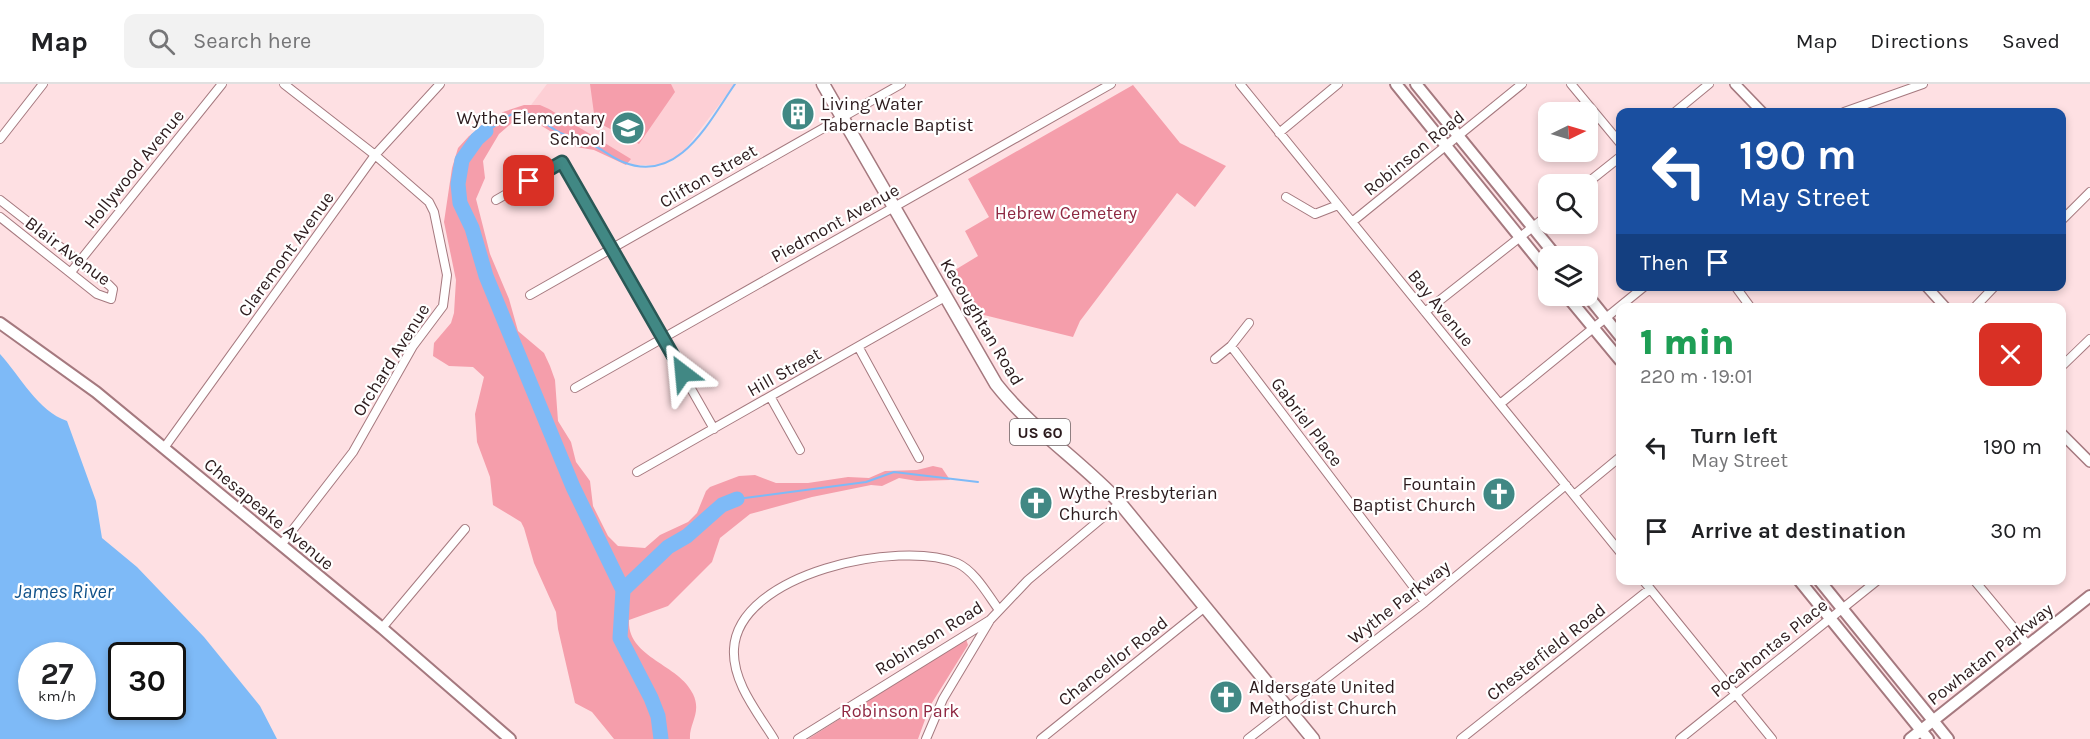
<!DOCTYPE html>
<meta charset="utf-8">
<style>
:root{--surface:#fff;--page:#f2f2f2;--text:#202124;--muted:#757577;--line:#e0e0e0}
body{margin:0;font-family:Karla,sans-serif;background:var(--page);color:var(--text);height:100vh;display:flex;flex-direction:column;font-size:22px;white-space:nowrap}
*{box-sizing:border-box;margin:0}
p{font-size:20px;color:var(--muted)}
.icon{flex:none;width:33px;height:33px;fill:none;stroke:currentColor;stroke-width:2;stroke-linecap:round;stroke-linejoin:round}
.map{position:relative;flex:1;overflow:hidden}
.sheet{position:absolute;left:1616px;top:219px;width:450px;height:282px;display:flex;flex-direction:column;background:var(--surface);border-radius:12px;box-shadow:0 3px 9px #0003}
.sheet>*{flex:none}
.top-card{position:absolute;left:1616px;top:24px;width:450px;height:183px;border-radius:12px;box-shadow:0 3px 9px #0003;background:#1a4fa0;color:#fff;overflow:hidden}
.needle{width:39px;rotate:85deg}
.buttons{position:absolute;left:1538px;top:18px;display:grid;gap:12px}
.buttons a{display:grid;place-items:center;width:60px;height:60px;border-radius:12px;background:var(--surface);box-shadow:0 3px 9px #0003;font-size:30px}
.speed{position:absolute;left:18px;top:558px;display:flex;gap:12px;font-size:30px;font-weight:700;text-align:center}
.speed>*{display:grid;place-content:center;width:78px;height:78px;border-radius:50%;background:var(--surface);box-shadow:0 3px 9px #0003;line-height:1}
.speed small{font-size:15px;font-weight:400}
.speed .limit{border:3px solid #111;border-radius:9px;background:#fff;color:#111}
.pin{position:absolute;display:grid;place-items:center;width:51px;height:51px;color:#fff;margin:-26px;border-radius:12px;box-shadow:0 3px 9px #0006}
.me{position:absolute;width:66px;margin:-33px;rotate:331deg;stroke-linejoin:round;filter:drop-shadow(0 0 4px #0008)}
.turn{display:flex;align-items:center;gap:21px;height:126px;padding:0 24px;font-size:27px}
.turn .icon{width:78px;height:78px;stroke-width:2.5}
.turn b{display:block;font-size:42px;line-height:51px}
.then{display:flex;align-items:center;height:57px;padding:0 24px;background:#0003;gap:12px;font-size:22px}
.round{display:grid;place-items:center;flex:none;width:63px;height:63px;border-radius:12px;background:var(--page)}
.headline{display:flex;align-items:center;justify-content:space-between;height:102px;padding:0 24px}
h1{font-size:36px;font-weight:800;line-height:45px;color:#1e9e55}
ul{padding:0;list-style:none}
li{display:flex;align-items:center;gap:18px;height:84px;padding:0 24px}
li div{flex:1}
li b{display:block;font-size:22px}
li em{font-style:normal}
header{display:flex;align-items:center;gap:36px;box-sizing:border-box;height:84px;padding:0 30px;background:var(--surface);border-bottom:2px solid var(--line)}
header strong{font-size:28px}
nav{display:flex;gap:33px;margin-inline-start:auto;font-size:21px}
.search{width:420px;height:54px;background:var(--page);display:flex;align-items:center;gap:15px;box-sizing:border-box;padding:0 21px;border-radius:12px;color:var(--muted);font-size:22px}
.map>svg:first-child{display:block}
</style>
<header>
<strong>Map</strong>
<div class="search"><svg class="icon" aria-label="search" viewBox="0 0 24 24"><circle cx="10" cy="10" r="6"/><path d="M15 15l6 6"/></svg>Search here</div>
<nav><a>Map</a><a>Directions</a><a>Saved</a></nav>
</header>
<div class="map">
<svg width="2090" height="655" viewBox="0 0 2090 655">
<rect width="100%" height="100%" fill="#fee0e3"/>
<!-- built -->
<path fill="#fdcfd5" d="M 547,0 L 735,0 L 680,72 L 663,81 L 633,81 L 525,29 Z"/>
<!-- green -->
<path fill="#f59eab" d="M 590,0 L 671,0 L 675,8 L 639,60 L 595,37 Z
M 1133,1 L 1180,59 L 1226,82 L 1195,123 L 1177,109 L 1080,237 L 1073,253 L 976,229 L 971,226 L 950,189 L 978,172 L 965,147 L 989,133 L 968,95 Z
M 524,21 L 540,21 L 549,25 L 631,75 L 626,81 L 594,66 L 576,63 L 537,39 L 522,36 L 513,38 L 499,50 L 483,77 L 485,94 L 476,115 L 490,170 L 509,215 L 518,247 L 544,269 L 550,282 L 555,296 L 558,337 L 571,358 L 576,378 L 590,397 L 593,422 L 608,452 L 618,462 L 645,464 L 660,451 L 688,438 L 697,429 L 706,407 L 710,403 L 739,392 L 755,391 L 776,399 L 808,399 L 848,393 L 869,394 L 885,387 L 917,386 L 933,382 L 942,384 L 950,396 L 917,397 L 899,394 L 882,402 L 871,401 L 812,413 L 750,430 L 720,454 L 712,478 L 668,522 L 629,536 C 627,574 679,580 693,610 C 702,629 689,639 690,655 L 614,655 L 592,628 L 575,619 L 558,545 L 556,528 L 534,479 L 524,444 L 521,438 L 493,421 L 490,393 L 477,358 L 475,330 L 484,293 L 473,283 L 449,282 L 433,272 L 434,259 L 451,239 L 454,229 L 456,196 L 444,138 L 452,84 L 458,64 L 469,52 L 503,28 Z
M 966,555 L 968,561 L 930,622 L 918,655 L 808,655 Z"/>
<!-- water -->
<path fill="#7ebaf7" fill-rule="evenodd" d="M 0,270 C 20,292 38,327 67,337 L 96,417 L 102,454 L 137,483 L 204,553 L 260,622 L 277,655 L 0,655 ZM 32,572 L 82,572 L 82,622 L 32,622 ZM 122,572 L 172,572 L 172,622 L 122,622 Z"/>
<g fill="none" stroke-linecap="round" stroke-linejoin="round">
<!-- stream -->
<path stroke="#7ebaf7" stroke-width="2" d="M 486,47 C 498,43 504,31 516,29 C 531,26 545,40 557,47 C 567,53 580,55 591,60 C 602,65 611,73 623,78 C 679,101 709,37 735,0
M 737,415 L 866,398 L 894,388 L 978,398"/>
<!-- river -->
<path stroke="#7ebaf7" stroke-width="15" d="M 486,47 L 477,55 L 462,76 L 458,100 L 460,119 L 472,144 L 486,192 L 573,403 L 623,506 L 620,554 L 651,614 L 658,632 L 661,655
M 623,506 L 668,463 L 687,452 L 722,421 L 737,415"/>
<defs>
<path id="minor" d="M 1240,0 L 1620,468
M 1571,0 L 1620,59
M 1675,28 L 1709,0
M 1844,28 L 1923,0
M 1279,49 L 1338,0
M 0,55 L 43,0
M 1586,100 L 1620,73
M 1286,113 L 1315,130 L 1338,121
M 0,116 L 109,201 L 113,205 L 111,215 L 97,210 L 0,133
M 496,116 L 562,78 L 714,345
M 2061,137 L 2090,108
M 1352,138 L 1522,0
M 71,188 L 222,0
M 1735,202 L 1751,224
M 530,211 L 901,0
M 1974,224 L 1995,202
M 1425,228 L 1548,131
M 1231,262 L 1425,518
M 859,264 L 919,374
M 1215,275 L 1231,262 L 1249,239
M 2061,283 L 2090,255
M 575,304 L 1111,0
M 771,314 L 800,366
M 1500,320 L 1645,202
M 164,364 L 375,71 L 440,0
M 637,388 L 945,213
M 1574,411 L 1620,373
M 281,461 L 353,368 L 413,262 L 443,222 L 447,191 L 434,128 L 429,118 L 375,71 L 284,0
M 1643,496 L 1772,655
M 1974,496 L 2028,561
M 382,544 L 465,445
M 774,655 C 758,629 732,598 734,565 C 738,489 900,455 957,479 C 975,487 988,511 999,526
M 798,655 L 990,536 L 1028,496 L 1120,419
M 926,655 L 943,615 L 989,538
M 1041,655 L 1205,523
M 1248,655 L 1425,518 L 1566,401
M 1461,655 L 1650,505
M 1680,655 L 1878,496"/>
<path id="tertiary" d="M 1735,0 L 1762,28
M 1926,202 L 1946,224
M 2061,349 L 2090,378"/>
<path id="secondary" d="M 1396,0 L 1548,188
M 1416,0 L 1556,172
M 1587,211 L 1620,252
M 1567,212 L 1620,276
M 0,239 L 96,308 L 382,544 L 510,655
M 1799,496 L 1928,655
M 1819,496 L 1948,655
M 1910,655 L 2090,512"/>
<path id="primary" d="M 823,0 L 996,300 C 1032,346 1081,377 1120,419 L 1313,655"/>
</defs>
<!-- minor casing -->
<use href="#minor" stroke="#a5797f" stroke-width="10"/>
<!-- tertiary casing -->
<use href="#tertiary" stroke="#a5797f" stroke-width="12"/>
<!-- secondary casing -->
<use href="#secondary" stroke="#a5797f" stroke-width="14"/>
<!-- primary casing -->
<use href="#primary" stroke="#a5797f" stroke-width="15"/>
<!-- minor -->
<use href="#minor" stroke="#fff" stroke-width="8"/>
<!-- tertiary -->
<use href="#tertiary" stroke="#fff" stroke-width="9"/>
<!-- secondary -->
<use href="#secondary" stroke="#fff" stroke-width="10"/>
<!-- primary -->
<use href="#primary" stroke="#fff" stroke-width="12"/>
</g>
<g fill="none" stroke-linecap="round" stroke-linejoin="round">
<defs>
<path id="route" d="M 529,97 L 562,78 L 683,289"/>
</defs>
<!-- route casing -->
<use href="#route" stroke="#2a5856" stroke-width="15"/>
<!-- route -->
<use href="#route" stroke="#418884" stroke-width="10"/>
</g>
<!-- icons -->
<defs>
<symbol id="building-disc" viewBox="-11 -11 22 22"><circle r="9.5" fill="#418884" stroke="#fff"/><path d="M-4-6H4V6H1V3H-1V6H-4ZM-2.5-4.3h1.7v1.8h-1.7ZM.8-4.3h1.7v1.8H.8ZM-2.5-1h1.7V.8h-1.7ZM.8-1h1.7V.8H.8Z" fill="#fff"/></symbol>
<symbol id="school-disc" viewBox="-11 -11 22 22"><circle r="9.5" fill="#418884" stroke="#fff"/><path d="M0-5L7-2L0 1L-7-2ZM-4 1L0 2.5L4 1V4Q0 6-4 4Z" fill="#fff"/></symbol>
<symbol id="church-disc" viewBox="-11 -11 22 22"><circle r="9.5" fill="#418884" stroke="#fff"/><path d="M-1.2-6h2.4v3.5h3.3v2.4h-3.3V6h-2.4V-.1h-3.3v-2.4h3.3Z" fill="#fff"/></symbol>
</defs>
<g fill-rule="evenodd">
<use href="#building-disc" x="779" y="11" width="38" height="38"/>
<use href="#school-disc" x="609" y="25" width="38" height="38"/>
<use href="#church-disc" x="1480" y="391" width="38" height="38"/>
<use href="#church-disc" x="1017" y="400" width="38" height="38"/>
<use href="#church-disc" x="1207" y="594" width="38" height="38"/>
</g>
<g text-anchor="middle" stroke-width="4.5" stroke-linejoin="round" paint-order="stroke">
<!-- shield labels -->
<rect fill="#fff" stroke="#6b5f61" stroke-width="1.5" x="1010" y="335" width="60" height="26" rx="4.5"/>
<g font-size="16" font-weight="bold" fill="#2c1b1d">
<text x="1040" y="354">US 60</text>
</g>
<!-- poi labels -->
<g font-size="18" fill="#2c1b1d" stroke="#fff" text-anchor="start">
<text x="821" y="26">Living Water<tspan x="821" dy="21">Tabernacle Baptist</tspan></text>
<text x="605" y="40" text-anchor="end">Wythe Elementary<tspan x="605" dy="21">School</tspan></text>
<text x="1476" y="406" text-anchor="end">Fountain<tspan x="1476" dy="21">Baptist Church</tspan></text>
<text x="1059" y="415">Wythe Presbyterian<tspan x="1059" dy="21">Church</tspan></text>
<text x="1249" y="609">Aldersgate United<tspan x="1249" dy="21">Methodist Church</tspan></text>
</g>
<!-- street labels -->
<g font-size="18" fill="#2c1b1d" stroke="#fff">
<text transform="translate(1414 69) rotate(-39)" y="6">Robinson Road</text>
<text transform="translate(134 85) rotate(-51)" y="6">Hollywood Avenue</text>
<text transform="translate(708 92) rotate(-30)" y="6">Clifton Street</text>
<text transform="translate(835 139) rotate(-29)" y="6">Piedmont Avenue</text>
<text transform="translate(68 167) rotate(37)" y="6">Blair Avenue</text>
<text transform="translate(286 170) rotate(-54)" y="6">Claremont Avenue</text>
<text transform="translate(1441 224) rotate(51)" y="6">Bay Avenue</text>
<text transform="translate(982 238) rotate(59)" y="6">Kecoughtan Road</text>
<text transform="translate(391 276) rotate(-58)" y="6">Orchard Avenue</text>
<text transform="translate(784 288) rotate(-29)" y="6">Hill Street</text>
<text transform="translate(1307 338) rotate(53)" y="6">Gabriel Place</text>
<text transform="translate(269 430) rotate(40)" y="6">Chesapeake Avenue</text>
<text transform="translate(1399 518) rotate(-38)" y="6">Wythe Parkway</text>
<text transform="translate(929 554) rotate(-32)" y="6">Robinson Road</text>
<text transform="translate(1769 564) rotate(-39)" y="6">Pocahontas Place</text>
<text transform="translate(1546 568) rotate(-38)" y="6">Chesterfield Road</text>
<text transform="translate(1990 570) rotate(-38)" y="6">Powhatan Parkway</text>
<text transform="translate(1113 577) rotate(-38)" y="6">Chancellor Road</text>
</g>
<!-- park labels -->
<g font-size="18" fill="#8f2842" stroke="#fff">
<text x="1066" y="135">Hebrew Cemetery</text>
<text x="900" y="633">Robinson Park</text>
</g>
<!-- water labels -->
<g font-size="20" font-style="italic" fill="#11528a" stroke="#fff">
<text x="64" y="514">James River</text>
</g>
</g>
</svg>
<div class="buttons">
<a><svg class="needle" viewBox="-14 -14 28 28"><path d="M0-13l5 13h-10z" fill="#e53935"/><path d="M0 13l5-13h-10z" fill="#757577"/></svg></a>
<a><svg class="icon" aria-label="search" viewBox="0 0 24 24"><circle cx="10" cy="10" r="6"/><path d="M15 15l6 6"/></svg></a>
<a><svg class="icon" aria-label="layers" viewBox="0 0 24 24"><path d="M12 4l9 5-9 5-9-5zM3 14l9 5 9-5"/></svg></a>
</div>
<div class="speed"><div>27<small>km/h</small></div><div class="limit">30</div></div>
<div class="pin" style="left:529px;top:97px;background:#d93025"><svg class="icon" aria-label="arrive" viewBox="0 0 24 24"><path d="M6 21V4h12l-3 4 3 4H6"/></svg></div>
<svg class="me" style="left:683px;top:289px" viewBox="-20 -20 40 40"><path d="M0-17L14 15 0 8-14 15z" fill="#418884" stroke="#fff" stroke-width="4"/></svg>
<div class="top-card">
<div class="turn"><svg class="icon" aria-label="left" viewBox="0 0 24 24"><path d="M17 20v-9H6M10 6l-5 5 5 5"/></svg><div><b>190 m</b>May Street</div></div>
<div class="then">Then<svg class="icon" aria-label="arrive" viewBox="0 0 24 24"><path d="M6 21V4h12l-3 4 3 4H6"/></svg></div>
</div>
<section class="sheet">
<div class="headline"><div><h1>1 min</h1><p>220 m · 19:01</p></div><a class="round" style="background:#d93025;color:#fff"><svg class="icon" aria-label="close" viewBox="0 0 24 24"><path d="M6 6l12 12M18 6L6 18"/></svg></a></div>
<ul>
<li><svg class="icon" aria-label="left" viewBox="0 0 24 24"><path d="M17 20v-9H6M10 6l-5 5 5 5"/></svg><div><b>Turn left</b><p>May Street</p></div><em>190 m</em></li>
<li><svg class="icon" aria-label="arrive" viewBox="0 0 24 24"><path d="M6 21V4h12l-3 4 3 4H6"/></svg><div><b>Arrive at destination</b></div><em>30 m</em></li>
</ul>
</section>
</div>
